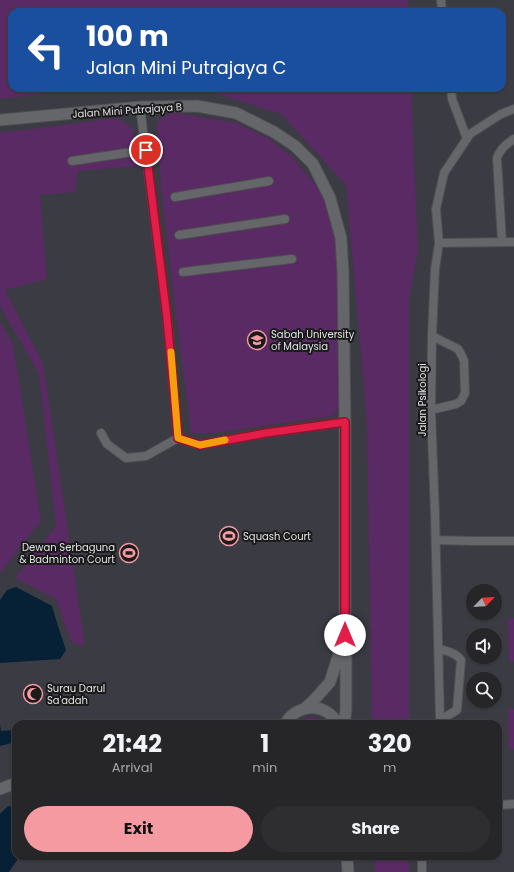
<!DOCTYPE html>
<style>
:root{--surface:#262628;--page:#2e2e30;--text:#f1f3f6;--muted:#a4a5a8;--line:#424345;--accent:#f49aa0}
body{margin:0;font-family:Poppins,sans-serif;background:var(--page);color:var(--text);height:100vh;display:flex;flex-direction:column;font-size:15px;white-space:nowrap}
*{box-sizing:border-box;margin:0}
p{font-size:13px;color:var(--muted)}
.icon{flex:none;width:22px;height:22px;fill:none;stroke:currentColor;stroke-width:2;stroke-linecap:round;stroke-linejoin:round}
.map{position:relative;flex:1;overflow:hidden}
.side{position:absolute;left:12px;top:720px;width:490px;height:140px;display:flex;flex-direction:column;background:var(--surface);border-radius:12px;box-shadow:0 1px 3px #0004,0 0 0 1px var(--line)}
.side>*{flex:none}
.top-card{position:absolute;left:8px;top:8px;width:498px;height:84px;border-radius:12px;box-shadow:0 1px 3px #0004,0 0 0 1px var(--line);background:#1a4fa0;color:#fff;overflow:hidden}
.needle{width:26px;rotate:65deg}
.buttons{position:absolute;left:466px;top:584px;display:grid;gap:8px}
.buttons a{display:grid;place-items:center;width:36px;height:36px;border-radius:50%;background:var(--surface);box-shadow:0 1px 3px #0004,0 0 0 1px var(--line);font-size:20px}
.pin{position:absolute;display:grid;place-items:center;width:34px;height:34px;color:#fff;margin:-17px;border:2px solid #fff;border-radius:50%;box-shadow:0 1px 4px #0007}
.me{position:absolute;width:44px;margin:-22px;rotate:0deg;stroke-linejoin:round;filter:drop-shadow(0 0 3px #0008)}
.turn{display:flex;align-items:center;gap:14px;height:84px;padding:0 12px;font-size:18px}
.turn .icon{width:52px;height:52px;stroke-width:2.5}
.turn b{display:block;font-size:28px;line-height:34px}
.eta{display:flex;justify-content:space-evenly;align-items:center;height:68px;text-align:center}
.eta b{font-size:24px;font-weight:700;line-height:28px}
.cta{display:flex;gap:8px;margin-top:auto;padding:8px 12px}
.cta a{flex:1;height:46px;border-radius:24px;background:var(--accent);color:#111;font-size:16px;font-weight:700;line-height:46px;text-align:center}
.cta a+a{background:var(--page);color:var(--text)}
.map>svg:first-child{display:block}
</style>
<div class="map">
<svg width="514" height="872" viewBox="0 0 514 872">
<rect width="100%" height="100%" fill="#323235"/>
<!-- built -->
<path fill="#3b3b44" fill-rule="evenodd" d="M 0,0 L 514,0 L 514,872 L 0,872 ZM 12,12 L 502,12 L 502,88 L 12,88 ZM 473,591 L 495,591 L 495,613 L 473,613 ZM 473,635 L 495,635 L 495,657 L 473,657 ZM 473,679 L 495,679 L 495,701 L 473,701 ZM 16,724 L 498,724 L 498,856 L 16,856 Z"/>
<!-- green -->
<path fill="#5a2a64" d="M 0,0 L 408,0 L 409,12 L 12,12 L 12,88 L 93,88 L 0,99 Z
M 199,88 L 411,88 L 418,251 L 409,299 L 409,724 L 372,724 L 367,422 L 346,185 L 281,114 Z
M 170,112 L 237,123 L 268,138 L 293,158 L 323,194 L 337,239 L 340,406 L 332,416 L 214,433 L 191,433 L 175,307 L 161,188 L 157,122 Z
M 118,118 L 133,129 L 139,166 L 78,171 L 75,192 L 40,195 L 47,279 L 5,290 L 43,363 L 85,646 L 72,643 L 56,599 L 15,578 L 56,526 L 39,374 L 0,306 L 0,133 Z
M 0,322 L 13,344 L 41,521 L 0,573 Z
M 508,618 L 514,618 L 514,661 L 509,661 Z
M 508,708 L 514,709 L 514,749 L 509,749 Z
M 312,717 C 318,718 323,719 327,724 L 298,724 L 305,718 Z
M 374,856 L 409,856 L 409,872 L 375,872 Z"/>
<!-- water -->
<path fill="#062035" d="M 16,587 L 52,606 L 58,626 L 66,650 L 60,659 L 0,663 L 0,600 L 7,590 Z
M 0,724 L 1,731 L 16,730 L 16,742 L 0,746 Z
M 8,806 L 16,807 L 16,856 L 20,856 L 9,872 L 0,872 L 0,814 Z"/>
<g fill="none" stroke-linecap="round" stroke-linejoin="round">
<defs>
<path id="service" d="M 441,0 L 442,12
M 451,88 L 452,99 L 467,139
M 140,107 L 167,318 L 178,438 L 200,445 L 266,433 L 345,422
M 72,161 L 146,150
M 175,197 L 269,181
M 179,235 L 285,219
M 502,242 L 497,158 C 500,149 506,144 514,139
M 439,243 L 514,242
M 183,272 L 292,259
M 431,410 L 456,404 L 461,401 L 465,393 L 464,361 L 462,356 L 458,349 L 432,336
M 101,433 L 107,444 L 126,458 L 146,456 L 178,438
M 436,540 L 472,541 L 514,541
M 439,649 C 447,651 456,653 461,660 L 457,710 L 440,720
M 436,724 L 440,720 L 435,514 L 431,410 L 432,336 L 435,269 L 439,243 L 436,209 L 444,173 L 470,134 L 501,114 L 514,109
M 498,805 L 514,804
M 422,872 L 422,856"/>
<path id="minor" d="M 0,120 L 140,107 L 197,106 L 236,113 L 274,132 L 295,146 L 313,164 L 330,198 L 341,238 L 343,272 L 345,422 L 345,635 L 346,644 L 346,710 L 344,724
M 305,708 L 314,700 L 330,682 L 343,641
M 285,724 C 293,709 313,703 327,712 C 332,715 335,719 338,724
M 0,789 L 16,783
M 347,856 L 348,872"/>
</defs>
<!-- service casing -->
<use href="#service" stroke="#4e4e51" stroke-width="10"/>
<!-- minor casing -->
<use href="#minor" stroke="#4e4e51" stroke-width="13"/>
<!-- service -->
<use href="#service" stroke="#656669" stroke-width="8"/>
<!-- minor -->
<use href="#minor" stroke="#656669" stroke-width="11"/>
</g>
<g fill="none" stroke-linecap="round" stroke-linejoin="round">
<defs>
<path id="route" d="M 146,150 L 167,318 L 178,438 L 200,445 L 266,433 L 345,422 L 345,635"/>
</defs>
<!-- route casing -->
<use href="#route" stroke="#92132f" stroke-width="10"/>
<!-- route -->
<use href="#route" stroke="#e11d48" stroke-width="7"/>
<!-- slow -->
<path stroke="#f59e0b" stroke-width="7" d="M 171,352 L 178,438 L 200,445 L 225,440"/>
</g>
<!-- icons -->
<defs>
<symbol id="university-ring" viewBox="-11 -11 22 22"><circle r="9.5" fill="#1a1a1b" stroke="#f49aa0" stroke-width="1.5"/><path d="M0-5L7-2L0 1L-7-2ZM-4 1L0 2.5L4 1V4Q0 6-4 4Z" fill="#f49aa0"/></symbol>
<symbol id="stadium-ring" viewBox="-11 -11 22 22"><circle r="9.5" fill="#1a1a1b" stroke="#f49aa0" stroke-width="1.5"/><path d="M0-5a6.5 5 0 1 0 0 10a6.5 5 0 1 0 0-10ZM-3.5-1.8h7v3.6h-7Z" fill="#f49aa0"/></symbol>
<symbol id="mosque-ring" viewBox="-11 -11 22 22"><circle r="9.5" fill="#1a1a1b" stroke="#f49aa0" stroke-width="1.5"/><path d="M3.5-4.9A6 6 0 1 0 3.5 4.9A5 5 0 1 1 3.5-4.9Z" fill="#f49aa0"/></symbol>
</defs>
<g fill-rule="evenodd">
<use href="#university-ring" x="246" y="329" width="22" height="22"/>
<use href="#stadium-ring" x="218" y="525" width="22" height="22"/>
<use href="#stadium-ring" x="118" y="542" width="22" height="22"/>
<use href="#mosque-ring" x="22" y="683" width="22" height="22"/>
</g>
<g text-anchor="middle" stroke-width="4" stroke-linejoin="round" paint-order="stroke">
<!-- street labels -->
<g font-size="10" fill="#e2e2e4" stroke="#1a1a1b">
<text transform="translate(127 110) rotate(-4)" y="4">Jalan Mini Putrajaya B</text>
<text transform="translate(422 400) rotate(-90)" y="4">Jalan Psikologi</text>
</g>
<!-- poi labels -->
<g font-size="10" fill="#e2e2e4" stroke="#1a1a1b" text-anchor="start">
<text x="271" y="338">Sabah University<tspan x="271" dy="12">of Malaysia</tspan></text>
<text x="243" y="540">Squash Court</text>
<text x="115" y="551" text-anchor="end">Dewan Serbaguna<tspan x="115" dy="12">&amp; Badminton Court</tspan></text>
<text x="47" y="692">Surau Darul<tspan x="47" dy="12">Sa'adah</tspan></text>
</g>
</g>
</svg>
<div class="buttons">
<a><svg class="needle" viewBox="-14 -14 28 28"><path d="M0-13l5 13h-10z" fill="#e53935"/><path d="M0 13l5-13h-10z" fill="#a4a5a8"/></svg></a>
<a><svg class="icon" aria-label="sound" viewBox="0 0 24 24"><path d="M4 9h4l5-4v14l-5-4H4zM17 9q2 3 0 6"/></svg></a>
<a><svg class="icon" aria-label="search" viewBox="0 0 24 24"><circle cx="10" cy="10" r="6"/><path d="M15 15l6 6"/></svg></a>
</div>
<div class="pin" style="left:146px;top:150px;background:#d93025"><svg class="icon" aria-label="arrive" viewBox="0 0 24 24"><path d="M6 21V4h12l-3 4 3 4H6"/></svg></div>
<svg class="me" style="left:345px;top:635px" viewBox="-20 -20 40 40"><circle r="19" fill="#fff"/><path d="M0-13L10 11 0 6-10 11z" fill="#e11d48"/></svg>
<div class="top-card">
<div class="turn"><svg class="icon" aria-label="left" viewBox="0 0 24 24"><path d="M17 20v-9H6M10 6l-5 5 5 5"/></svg><div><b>100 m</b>Jalan Mini Putrajaya C</div></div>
</div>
<section class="side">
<div class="eta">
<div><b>21:42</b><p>Arrival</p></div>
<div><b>1</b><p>min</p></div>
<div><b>320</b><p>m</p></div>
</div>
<div class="cta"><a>Exit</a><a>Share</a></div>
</section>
</div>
